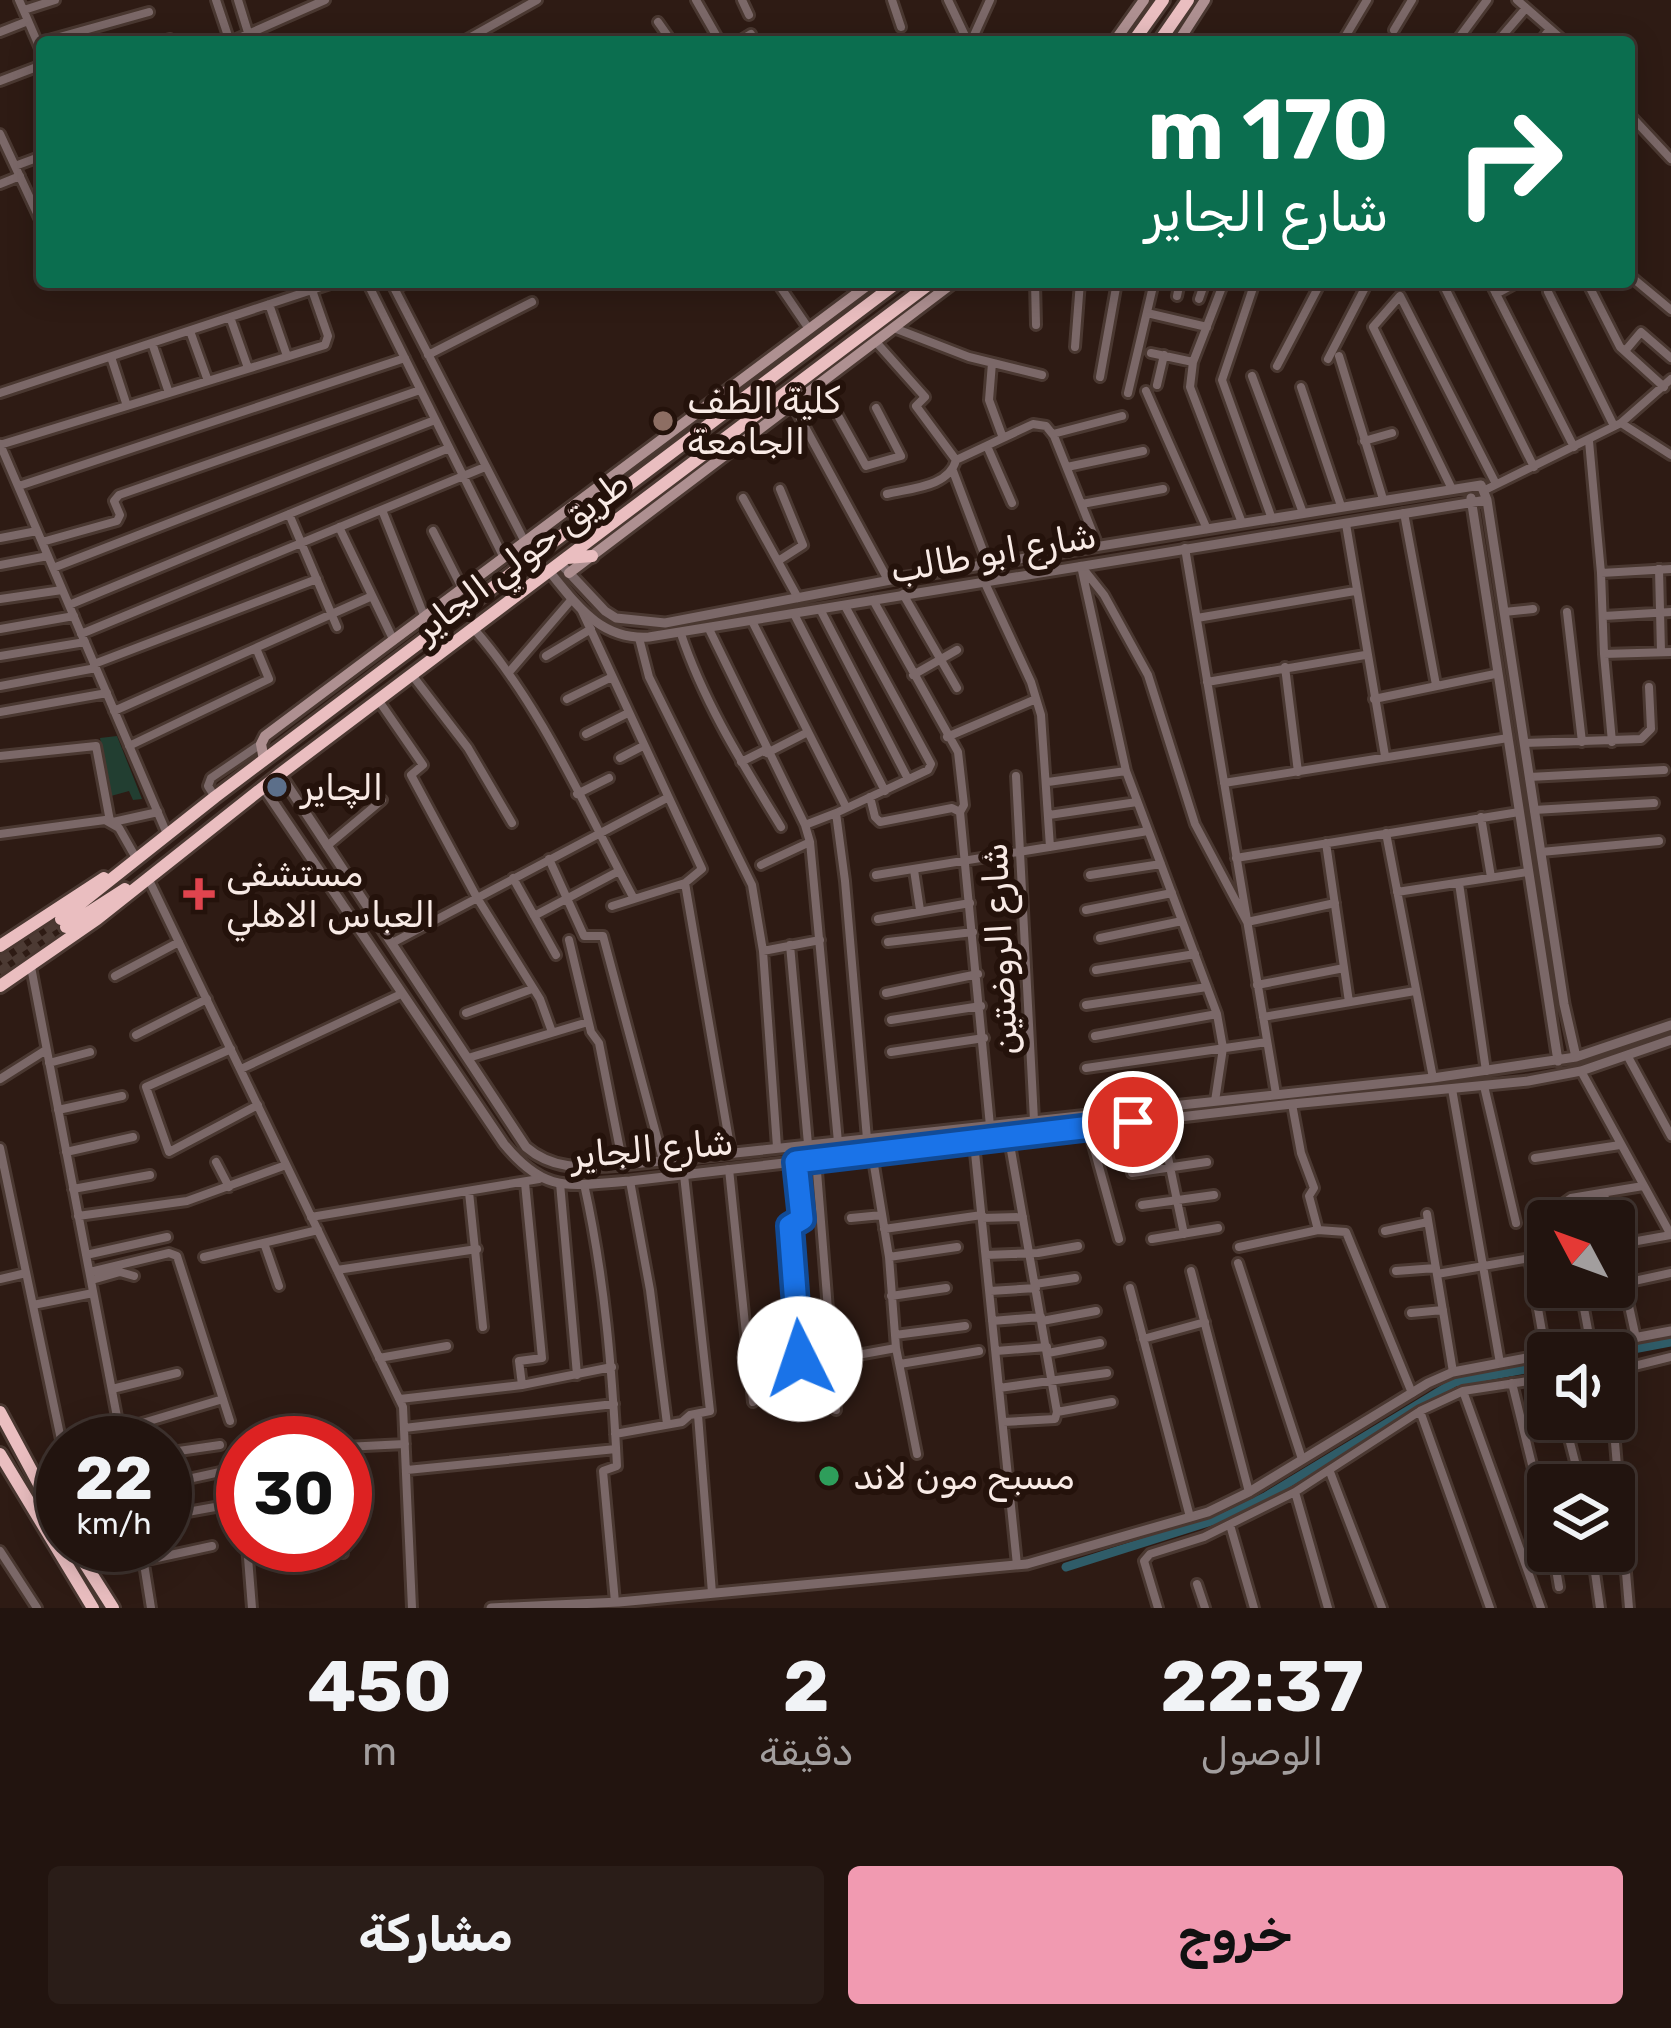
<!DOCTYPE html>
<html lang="ar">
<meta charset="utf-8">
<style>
:root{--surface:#22140f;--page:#2a1d18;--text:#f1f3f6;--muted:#a29e9e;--line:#3f332f;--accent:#f19ab1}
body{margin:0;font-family:Rubik,"Noto Naskh Arabic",sans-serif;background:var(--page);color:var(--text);direction:rtl;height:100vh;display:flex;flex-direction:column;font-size:45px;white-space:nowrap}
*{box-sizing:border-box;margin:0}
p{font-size:39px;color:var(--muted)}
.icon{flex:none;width:66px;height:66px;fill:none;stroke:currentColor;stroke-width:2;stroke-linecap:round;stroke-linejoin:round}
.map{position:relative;height:1608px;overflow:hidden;direction:ltr}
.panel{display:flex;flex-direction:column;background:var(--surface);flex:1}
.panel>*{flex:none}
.hud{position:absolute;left:36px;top:36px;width:1599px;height:252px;border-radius:12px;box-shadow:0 6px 30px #0003,0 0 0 3px var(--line);direction:rtl;background:#0b6e4f;color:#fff;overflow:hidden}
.needle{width:78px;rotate:311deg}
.fabs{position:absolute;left:1527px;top:1200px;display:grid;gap:24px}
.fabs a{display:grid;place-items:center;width:108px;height:108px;border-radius:12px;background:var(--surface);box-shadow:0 6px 30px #0003,0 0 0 3px var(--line);font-size:60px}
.speed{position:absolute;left:36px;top:1416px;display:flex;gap:24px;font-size:60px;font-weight:700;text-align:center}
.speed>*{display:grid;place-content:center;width:156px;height:156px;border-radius:50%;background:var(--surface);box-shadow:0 6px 30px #0003,0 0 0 3px var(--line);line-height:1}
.speed small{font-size:30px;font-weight:400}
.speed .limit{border:18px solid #d22;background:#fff;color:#111}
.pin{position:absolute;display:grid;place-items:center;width:102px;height:102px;color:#fff;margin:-51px;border:6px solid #fff;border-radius:50%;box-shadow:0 3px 12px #0007}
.me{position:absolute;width:132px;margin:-66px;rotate:356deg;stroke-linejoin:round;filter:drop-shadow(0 0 9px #0008)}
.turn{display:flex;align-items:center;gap:42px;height:252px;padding:0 48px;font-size:54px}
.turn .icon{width:156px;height:156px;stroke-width:2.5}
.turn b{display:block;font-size:84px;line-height:102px}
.eta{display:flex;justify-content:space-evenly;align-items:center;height:204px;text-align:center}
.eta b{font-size:72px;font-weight:700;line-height:84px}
.primary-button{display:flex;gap:24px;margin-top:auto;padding:24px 48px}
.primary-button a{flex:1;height:138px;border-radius:12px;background:var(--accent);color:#111;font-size:48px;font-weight:700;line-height:138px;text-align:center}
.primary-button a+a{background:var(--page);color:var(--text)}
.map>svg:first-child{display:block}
</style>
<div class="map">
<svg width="1671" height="1608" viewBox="0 0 1671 1608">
<rect width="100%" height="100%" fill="#2e1b14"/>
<!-- green -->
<path fill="#223e31" d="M 117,736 L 142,799 L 133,800 L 129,791 L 111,796 L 100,738 Z"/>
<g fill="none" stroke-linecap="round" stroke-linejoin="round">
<!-- canal -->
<path stroke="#2f5c68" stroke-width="9" d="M 1612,1353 L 1671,1342
M 1066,1567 L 1224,1517 L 1265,1497 L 1455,1382 L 1548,1365"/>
<!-- trunk-tunnel -->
<path stroke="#4c3a33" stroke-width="12" stroke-dasharray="12 6" stroke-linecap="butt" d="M 0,960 L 61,919
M 0,973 L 66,927"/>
<defs>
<path id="minor" d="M 19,0 L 42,53
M 216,0 L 230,42
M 238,0 L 251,42
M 696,0 L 720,42
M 742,0 L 749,15
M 892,0 L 901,27
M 948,0 L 968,42
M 1517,0 L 1565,42
M 24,10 L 55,0
M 658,22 L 672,42
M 1394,30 L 1412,0
M 0,32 L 28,21
M 159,42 L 170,39
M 230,42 L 325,0
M 462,42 L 537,0
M 614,42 L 625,42
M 738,42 L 751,34
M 971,42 L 990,0
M 1261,42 L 1262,41
M 1342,42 L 1367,0
M 1456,42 L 1487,0
M 1497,42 L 1526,8
M 1540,42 L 1550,29
M 38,43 L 149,12
M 0,81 L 42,65
M 1629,114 L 1671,159
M 0,134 L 42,224
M 15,166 L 42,156
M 0,184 L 20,176
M 1629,275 L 1671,310
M 367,282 L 504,558
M 391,282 L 525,542
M 777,282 L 809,329
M 1035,282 L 1036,325
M 1224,282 L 1193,362 L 1190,387 L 1242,523
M 1255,282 L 1222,380 L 1272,519
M 1442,282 L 1534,467
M 1490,282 L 1574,447
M 1587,282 L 1620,347 L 1664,387
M 395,288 L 409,282
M 1548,292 L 1614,426
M 1496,294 L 1518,282
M 1177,296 L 1180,282
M 1199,299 L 1205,282
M 269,304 L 287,356
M 1147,313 L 1207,327
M 230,317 L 248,368
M 894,328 L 969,357 L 1042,375
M 190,331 L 208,381
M 876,342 L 925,397 L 916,406 L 956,460 L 1033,424 L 1046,426 L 1054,436 L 1098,546
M 152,343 L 169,393
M 1075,347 L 1080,282
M 1625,351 L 1641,332 L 1671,358
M 1151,353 L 1193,362
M 428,355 L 532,302
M 1339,356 L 1383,499
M 111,357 L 127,406
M 1328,359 L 1368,282
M 992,363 L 989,400 L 1003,438
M 1277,366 L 1321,282
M 1252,376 L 1303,513
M 1100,377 L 1117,282
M 821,385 L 866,466 L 901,456 L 876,408
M 1157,385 L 1164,355
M 1301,387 L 1341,506
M 1146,391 L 1207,529
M 0,393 L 336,282
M 1128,393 L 1154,282
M 793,405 L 888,580
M 1621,423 L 1671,455
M 1053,434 L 1122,416
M 1364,441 L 1392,433
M 1589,441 L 1601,573 L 1604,654 L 1671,652
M 0,444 L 167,834
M 0,445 L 325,345 L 328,336 L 312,290
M 987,446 L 1012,503
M 1067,467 L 1143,451
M 953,471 L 988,564
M 19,486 L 405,358
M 1452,489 L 1373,327 L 1400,296 L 1496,484
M 1485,490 L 1621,423 L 1671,379
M 887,494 C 911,488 949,487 956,460
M 743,498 L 798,598
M 1082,504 L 1163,489
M 382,510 L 425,618
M 1404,513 L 1436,685
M 289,514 L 337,627
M 1346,524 L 1385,756
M 339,527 L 393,639
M 433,531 L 462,588
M 0,538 L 37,531
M 42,542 L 117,521 L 120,515 L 114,501 L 119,495 L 420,390
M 1185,548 L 1276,1094
M 778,561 L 803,545 L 780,489
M 0,565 L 48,556
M 1081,566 L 1126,771 L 1217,1014 L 1223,1048 L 1215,1101
M 1081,566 L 1104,595 L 1148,675 L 1195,824 L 1247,922 L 1335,903
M 53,568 L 435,420
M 1659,569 L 1661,652
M 1601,573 L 1671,569
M 984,581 L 1031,682 L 1041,715 L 1050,847
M 903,594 L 957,688
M 0,599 L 62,590
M 873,600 L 958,752 L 964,805 L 960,812
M 69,605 L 449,448
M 845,606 L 931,764 L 928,770 L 836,813 L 845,881 L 867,1139
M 820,609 L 908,779
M 582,611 L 702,869 L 685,883 L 731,1152
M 1504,612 L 1533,609
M 1567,612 L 1582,742
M 794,614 L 885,791
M 1604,616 L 1671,612
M 1197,618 L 1355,591
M 752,621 L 846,807
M 0,629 L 74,616
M 474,629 C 542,707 584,806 633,897
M 709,629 L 805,825 L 810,842 L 838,1142
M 81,634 L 485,467
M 681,634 C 704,703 744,766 781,827
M 639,638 L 649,677 L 752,885 L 763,951 L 777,1147
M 1604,654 L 1612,742
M 0,656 L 85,642
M 546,656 L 591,629
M 94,664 L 317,579
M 1285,667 L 1298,772
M 511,670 L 572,599
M 412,675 L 468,748 L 512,823
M 913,675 L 957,650
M 1207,682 L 1365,655
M 0,686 L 96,668
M 567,699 L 612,677
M 1374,699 L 1495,674
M 379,701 L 423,765 L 411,775 L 476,896 L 540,999 L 552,1032
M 114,711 L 370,597
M 0,712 L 107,693
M 586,734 L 628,713
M 947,737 L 1036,699
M 1524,743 L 1641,739 L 1651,729 L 1649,687
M 129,746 L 269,679 L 256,648
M 767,753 L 808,732
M 0,756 L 96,746 L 110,821
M 620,758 L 643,746
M 741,762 L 765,750
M 1016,776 L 1034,1120
M 1529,777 L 1664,770
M 1048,782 L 1126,771
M 1224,783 L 1508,738
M 577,794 L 609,778
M 215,797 L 208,786 L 211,778 L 261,744
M 870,797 L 875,817 L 880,822 L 952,808 L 960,812 L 990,1126
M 1534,810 L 1654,803
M 1049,815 L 1137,802
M 1481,817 L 1491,877
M 113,822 L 158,812
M 805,825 L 836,813
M 1386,833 L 1433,1078
M 0,834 L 105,820 L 119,828 L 136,858
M 1326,843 L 1349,1002
M 327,846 L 382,800
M 1541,852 L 1659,841
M 1236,858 L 1519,812
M 549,859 L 584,936 L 603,936 L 663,1160
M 761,865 L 810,842
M 914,870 L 920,910
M 876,875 L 1148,831
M 1090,875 L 1161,864
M 148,878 L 403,1407 L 412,1608
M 513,878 L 556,955
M 1459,883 L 1486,1071
M 1397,892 L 1528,872
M 612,906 L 685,883
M 1086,910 L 1172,893
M 534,916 L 619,871
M 878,919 L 970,903
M 1100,938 L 1182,921
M 569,940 L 591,1032 L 599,1043 L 623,1165
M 888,942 L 973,932
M 392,943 L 667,798
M 790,945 L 808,1144
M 763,951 L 820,940
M 31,967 L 122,1443
M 1096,970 L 1195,954
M 115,976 L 179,942
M 1257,985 L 1344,968
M 886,993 L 978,974
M 1086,1005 L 1207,987
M 466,1013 L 532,989
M 1263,1017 L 1415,991
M 891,1020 L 981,1006
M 136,1035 L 207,999
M 1095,1036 L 1217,1014
M 231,1049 L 146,1087 L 169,1152 L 258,1105
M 891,1052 L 984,1038
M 1627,1055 L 1671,1136
M 468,1058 L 588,1022
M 49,1063 L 90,1052
M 1086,1068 L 1267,1042
M 241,1069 L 401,994
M 1581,1071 L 1671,1235
M 0,1079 L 46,1050
M 1484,1086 L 1516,1223
M 1452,1089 L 1500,1363
M 1292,1104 L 1301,1153 L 1314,1188 L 1309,1196 L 1318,1230
M 58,1110 L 122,1096
M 1160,1119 L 1184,1234
M 1088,1127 L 1119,1239
M 974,1143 L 1017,1565
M 0,1148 L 63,1449
M 66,1152 L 133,1137
M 1535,1158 L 1620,1145
M 816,1159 L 836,1410
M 216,1162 L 229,1187
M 797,1162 L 802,1219 L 790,1226 L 804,1404
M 729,1169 L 753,1402
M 1132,1173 L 1207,1162
M 630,1181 L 650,1290 L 667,1424
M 560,1183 L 577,1375
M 584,1184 C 605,1279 612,1369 617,1466 L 603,1471 L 615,1602
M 73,1189 L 150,1175
M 469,1192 L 483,1327
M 1604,1193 L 1609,1221
M 1142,1205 L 1214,1195
M 1427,1214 L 1453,1372
M 78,1216 L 187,1201 L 286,1165
M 311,1217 L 539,1179
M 851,1218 L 882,1215
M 982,1218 L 1023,1217
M 1566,1221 L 1564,1203 L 1571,1198 L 1643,1186
M 884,1229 L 982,1215
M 1385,1231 L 1428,1222
M 1614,1238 L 1636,1338
M 1152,1239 L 1218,1228
M 264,1243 L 279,1286
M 1615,1245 L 1671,1235
M 1239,1247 L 1318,1230 L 1346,1232 L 1412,1393
M 86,1255 L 167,1237
M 986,1255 L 1038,1253 L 1078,1246
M 204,1257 L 318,1230
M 889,1257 L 957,1247
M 1529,1258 L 1546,1354
M 1238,1263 L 1302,1459
M 337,1270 L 477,1249
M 1191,1271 L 1249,1492
M 1396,1271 L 1436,1268
M 90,1272 L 169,1253 L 177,1256 L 230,1421
M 1437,1274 L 1548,1255
M 0,1279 L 26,1273
M 92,1280 L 120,1272 L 134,1276
M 1625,1283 L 1671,1273
M 1035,1284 L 1075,1278
M 1580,1287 L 1591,1346
M 1130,1288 L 1190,1517
M 990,1291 L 1036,1288
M 891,1296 L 946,1288
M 33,1305 L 93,1293
M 1411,1313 L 1443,1310
M 992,1321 L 1041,1317
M 1042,1321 L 1096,1311
M 895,1335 L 965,1326
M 1143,1339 L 1205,1322
M 896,1348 L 917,1454
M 996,1351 L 1047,1347
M 1048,1353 L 1100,1343
M 863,1354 L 896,1348 L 889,1257 L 872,1153
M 379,1358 L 447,1346
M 900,1364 L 979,1351
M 1614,1371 L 1671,1357
M 1512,1383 L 1548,1530
M 522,1385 L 519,1361 L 542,1358 L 525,1183
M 999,1388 L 1107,1373
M 112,1389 L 177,1373
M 1463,1391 L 1541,1608
M 400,1399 L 522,1385 L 612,1367
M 1420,1411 L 1490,1608
M 1057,1412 L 1112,1402
M 698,1415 L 712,1593
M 1564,1419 L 1581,1485
M 1613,1419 L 1629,1608
M 1003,1422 L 1055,1419 L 1057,1412 L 1009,1139
M 404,1428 L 614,1404
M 119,1430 L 223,1399
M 615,1434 L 682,1422 L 690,1415 L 710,1411 L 684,1175
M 345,1447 L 405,1444
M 165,1453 L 220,1445
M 407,1470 L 616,1449
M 1330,1472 L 1382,1608
M 165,1484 L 243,1467
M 1295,1492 L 1328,1608
M 165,1516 L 243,1502
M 1230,1525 L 1254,1608
M 141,1545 L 151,1608
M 247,1545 L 252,1608
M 343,1545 L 343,1553
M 0,1551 L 37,1608
M 1553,1551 L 1559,1587
M 1592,1551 L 1600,1608
M 143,1561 L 212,1546
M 1197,1584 L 1205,1608
M 1158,1608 L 1144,1561 L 1150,1554 L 1204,1537 L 1295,1492 L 1420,1411 L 1463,1391 L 1548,1378"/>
<path id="tertiary" d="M 1471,498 L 1558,1061
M 560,563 L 605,611 L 616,618 L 665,623 L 901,578 L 1481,485 L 1487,500 L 1564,1004 L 1576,1057
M 549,571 C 577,605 600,640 649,637 L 1487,500
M 280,774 L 526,1147 C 555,1172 587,1167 623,1165 L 1433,1078 L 1576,1057 L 1671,1025
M 263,787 L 504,1144 C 546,1195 569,1185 630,1181 L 1292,1104 L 1528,1081 L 1581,1071 L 1671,1040
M 1553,1353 L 1671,1331
M 491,1608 L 619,1602 L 1027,1564 L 1208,1512 L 1249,1492 L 1428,1383 L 1453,1372 L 1548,1354"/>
<path id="secondary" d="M 1114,42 L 1144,0
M 1178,42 L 1205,0
M 569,573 L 954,282
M 264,760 L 261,744 L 265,736 L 872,282"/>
<path id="trunk" d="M 1133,42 L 1163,0
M 1159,42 L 1188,0
M 567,558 L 592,556
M 61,919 L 215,797 L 898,282
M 66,927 L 125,889
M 0,946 L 104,878
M 0,986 L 97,919 L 280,774 L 932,282
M 0,1412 L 63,1529
M 0,1454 L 93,1608
M 73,1545 L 113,1608"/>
</defs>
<!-- minor casing -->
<use href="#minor" stroke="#4a3831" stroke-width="14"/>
<!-- tertiary casing -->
<use href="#tertiary" stroke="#4a3831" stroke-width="15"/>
<!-- secondary casing -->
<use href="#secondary" stroke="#4a3831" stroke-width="16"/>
<!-- trunk casing -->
<use href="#trunk" stroke="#4a3831" stroke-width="18"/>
<!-- minor -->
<use href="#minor" stroke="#7b6868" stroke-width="8"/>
<!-- tertiary -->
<use href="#tertiary" stroke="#7b6868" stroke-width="9"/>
<!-- secondary -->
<use href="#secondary" stroke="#ae9091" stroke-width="10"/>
<!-- trunk -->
<use href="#trunk" stroke="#eabec0" stroke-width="12"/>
</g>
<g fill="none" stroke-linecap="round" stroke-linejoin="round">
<defs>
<path id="route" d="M 800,1359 L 790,1226 L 802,1219 L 796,1162 L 1133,1122"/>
</defs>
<!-- route casing -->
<use href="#route" stroke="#114b97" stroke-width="30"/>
<!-- route -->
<use href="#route" stroke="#1a73e8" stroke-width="21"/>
</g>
<!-- markers -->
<circle fill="#8d6e63" stroke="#24120b" stroke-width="4.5" cx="663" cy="421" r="12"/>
<circle fill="#5c6f8a" stroke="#24120b" stroke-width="4.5" cx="277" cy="787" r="12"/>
<path fill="#e0444e" stroke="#24120b" stroke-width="4.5" d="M193 876h12v12h12v12h-12v12h-12v-12h-12v-12h12z"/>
<circle fill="#2e9e5b" stroke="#24120b" stroke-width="4.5" cx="829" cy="1476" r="12"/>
<g text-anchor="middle" stroke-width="12" stroke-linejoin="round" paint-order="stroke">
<!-- poi labels -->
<g font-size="36" fill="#f8eae5" stroke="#24120b" text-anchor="start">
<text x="687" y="413">كلية الطف<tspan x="687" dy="41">الجامعة</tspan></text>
<text x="301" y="800">الچاير</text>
<text x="226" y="886">مستشفى<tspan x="226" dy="41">العباس الاهلي</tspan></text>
<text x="853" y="1489">مسبح مون لاند</text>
</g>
<!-- street labels -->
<g font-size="36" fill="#f8eae5" stroke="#24120b">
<text transform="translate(993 552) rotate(-10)" y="13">شارع ابو طالب</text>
<text transform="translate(521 555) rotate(-37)" y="13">طريق حولي الجاير</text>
<text transform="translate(999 949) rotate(-93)" y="13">شارع الروضتين</text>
<text transform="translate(652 1148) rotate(-5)" y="13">شارع الجاير</text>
</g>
</g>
</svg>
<div class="fabs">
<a><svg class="needle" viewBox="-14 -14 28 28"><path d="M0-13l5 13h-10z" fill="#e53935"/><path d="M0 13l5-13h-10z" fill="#a29e9e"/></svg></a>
<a><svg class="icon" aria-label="sound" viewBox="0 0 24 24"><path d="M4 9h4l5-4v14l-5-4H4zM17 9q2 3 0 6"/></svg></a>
<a><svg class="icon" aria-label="layers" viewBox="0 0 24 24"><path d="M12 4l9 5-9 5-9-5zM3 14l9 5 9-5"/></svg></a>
</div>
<div class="speed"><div>22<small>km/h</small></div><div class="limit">30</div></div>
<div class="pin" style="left:1133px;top:1122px;background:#d93025"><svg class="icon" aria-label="arrive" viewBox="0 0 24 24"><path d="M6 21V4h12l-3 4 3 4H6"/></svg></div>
<svg class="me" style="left:800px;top:1359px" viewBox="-20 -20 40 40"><circle r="19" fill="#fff"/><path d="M0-13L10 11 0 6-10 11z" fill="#1a73e8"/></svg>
<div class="hud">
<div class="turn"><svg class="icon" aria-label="right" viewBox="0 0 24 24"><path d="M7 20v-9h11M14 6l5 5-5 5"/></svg><div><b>170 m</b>شارع الجاير</div></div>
</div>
</div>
<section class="panel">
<div class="eta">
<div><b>22:37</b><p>الوصول</p></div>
<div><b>2</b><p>دقيقة</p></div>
<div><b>450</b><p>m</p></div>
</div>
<div class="primary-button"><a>خروج</a><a>مشاركة</a></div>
</section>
